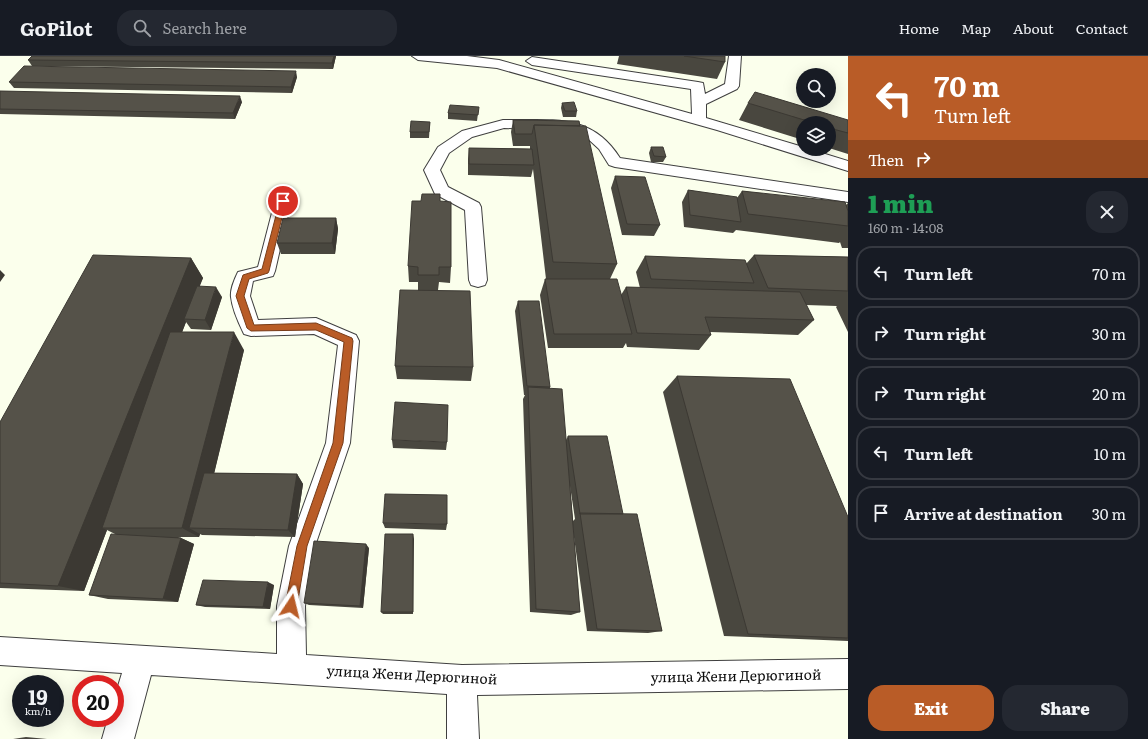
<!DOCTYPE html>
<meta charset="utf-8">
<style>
:root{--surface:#171b24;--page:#242831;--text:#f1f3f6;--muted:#9ea1a6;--line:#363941;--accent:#b95c27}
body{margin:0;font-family:Literata,serif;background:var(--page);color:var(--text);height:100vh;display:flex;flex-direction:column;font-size:15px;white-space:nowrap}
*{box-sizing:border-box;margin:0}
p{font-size:13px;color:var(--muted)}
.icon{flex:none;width:22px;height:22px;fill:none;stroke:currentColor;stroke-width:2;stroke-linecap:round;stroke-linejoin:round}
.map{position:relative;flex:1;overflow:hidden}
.sheet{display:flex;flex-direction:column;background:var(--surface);width:300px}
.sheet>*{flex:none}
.guide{background:#b95c27;color:#fff;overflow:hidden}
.buttons{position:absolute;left:796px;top:12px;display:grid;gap:8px}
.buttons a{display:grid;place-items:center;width:40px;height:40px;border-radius:50%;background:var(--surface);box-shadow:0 4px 16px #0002;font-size:20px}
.speed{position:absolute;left:12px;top:619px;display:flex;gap:8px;font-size:20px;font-weight:700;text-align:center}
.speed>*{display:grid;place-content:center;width:52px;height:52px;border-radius:50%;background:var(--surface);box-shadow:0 4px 16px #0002;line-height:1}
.speed small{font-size:10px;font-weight:400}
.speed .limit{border:6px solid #d22;background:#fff;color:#111}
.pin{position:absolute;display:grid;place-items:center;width:34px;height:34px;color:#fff;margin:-17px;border:2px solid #fff;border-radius:50%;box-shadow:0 1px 4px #0007}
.me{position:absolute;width:44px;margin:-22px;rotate:10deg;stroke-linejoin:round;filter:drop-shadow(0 0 3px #0008)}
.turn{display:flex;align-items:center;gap:14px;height:84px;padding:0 20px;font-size:18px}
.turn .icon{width:52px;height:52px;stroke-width:2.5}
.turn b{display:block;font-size:28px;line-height:34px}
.then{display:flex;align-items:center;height:38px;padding:0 20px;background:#0003;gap:8px;font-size:15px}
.round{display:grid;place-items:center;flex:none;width:42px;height:42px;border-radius:16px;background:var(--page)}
.head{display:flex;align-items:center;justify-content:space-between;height:68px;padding:0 20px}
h1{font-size:24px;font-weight:800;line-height:30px;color:#1e9e55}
.action{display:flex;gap:8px;margin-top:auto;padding:8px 20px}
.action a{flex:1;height:46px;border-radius:16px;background:var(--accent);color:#fff;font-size:16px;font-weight:800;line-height:46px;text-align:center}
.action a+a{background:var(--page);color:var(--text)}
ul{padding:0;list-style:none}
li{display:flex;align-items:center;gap:12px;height:54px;margin:0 8px 6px;padding:0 12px;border:2px solid var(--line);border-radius:16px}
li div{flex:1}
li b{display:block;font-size:15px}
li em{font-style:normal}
header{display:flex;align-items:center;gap:24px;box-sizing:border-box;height:56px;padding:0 20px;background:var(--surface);border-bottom:1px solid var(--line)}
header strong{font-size:19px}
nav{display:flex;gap:22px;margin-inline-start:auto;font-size:14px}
.search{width:280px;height:36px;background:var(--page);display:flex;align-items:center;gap:10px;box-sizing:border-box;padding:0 14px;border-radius:16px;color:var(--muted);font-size:15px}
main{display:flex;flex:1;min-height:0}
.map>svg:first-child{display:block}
</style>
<header>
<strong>GoPilot</strong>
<div class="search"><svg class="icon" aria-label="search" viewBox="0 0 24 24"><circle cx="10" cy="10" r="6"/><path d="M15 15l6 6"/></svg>Search here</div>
<nav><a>Home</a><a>Map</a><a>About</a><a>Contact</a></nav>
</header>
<main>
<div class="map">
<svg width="848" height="683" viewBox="0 0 848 683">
<rect width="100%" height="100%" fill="#fbffec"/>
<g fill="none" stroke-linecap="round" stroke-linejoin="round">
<defs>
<path id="minor" d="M 412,0 L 467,0 L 499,4 L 692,58 L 691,33 L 532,9 L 526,5 L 532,1 L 698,26 L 703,27 L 705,38 L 725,28 L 729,0 L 741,0 L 739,30 L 737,33 L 706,48 L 706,62 L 803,91 L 803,93 L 809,93 L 848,105 L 848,115 L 717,74 L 497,12 L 418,4 Z
M 503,64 C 552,65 591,56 620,102 L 848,136 L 848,146 L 615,111 L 609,109 L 599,93 L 586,81 L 569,74 L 504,72 L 472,81 L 449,97 L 440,114 L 448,131 L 479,147 L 481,151 L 487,224 L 485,229 L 478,231 L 471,229 L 469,224 L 465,154 L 435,138 L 424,114 L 438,91 L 462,75 Z
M 283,140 L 289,141 L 291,145 L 275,215 L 273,220 L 253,225 L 250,240 L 258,264 L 316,262 L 356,279 L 359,285 L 350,387 L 315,490 L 305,550 L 306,599 L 462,609 L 848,603 L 848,633 L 477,639 L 479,683 L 447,683 L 447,638 L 151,619 L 134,683 L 102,683 L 108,662 L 115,662 L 115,640 L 122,617 L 0,609 L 0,581 L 277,598 L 277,550 L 289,490 L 326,387 L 338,289 L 314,278 L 251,280 L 244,278 C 239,268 232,252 231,241 C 230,234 235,222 238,216 L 258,211 L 275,145 L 277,141 Z"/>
</defs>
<!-- minor casing -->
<use href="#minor" stroke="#3f3f3f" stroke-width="2"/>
<!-- minor -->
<use href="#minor" fill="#fff" fill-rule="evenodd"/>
</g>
<!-- wall -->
<path fill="#49473f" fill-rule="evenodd" d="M 336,0 L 333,13 L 32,10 L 28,4 Z
M 619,0 L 725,0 L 725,6 L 717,23 L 617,8 Z
M 297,21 L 292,37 L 14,32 L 9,26 Z
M 0,35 L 242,46 L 235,63 L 0,58 Z
M 562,47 L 577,55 L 576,61 L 563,61 L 561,52 Z
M 748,47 L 848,64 L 848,98 L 829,92 L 829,67 L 803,67 L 803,84 L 739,64 Z
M 448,57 L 478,57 L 477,65 L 448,63 Z
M 513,64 L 579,65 L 617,208 L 610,223 L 621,239 L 626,231 L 640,232 L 636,216 L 645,200 L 746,208 L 754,199 L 848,201 L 848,276 L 836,251 L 837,250 L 806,249 L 814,264 L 798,279 L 710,276 L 711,279 L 699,294 L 627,291 L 626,287 L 623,292 L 548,292 L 540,239 L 545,223 L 546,223 L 533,113 L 531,121 L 468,119 L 468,103 L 469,92 L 530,93 L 530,90 L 513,90 L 511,76 Z
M 430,66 L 429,82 L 410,82 L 410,76 Z
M 651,91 L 666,101 L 663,106 L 651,106 L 649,97 Z
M 615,120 L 660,169 L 654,180 L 622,179 L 611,132 Z
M 688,134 L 737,142 L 742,135 L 846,149 L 848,147 L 848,192 L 842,192 L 840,186 L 839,187 L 736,174 L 733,177 L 684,171 L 682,146 Z
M 440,145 L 451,211 L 450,227 L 439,226 L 438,234 L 473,311 L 471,325 L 397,323 L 395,310 L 418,234 L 418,226 L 409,226 L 408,210 Z
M 336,162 L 338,173 L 335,198 L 281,198 L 277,187 Z
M 191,202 L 203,222 L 199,230 L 222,241 L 211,274 L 191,273 L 186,266 L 182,276 L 244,294 L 214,417 L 297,418 L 303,428 L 295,481 L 202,479 L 200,478 L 199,481 L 178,481 L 181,482 L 194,488 L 178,546 L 108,543 L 89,539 L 117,479 L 107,474 L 84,535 L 0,532 L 0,366 Z
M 518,245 L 550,331 L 550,332 L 566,384 L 568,380 L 623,458 L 662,575 L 648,577 L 587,575 L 573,474 L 580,556 L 571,559 L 530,556 L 523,343 L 525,339 L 524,339 L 515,255 ZM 570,430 L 575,463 L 573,465 Z
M 677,320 L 848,461 L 848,585 L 724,580 L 663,336 Z
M 392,384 L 447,386 L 446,394 L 393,392 Z
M 383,467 L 447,468 L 446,474 L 385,472 Z
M 413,478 L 413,558 L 383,558 L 381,556 Z
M 369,492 L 363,552 L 309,549 L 304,547 Z
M 274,529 L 270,553 L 205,551 L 196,549 Z
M 26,681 L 47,683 L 13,683 Z"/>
<!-- shaded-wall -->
<path fill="#3c3933" d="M 334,0 L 336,0 L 333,13 L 332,7 Z
M 296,15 L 297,21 L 292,37 L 291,31 Z
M 240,40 L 242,46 L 235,63 L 233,57 Z
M 336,162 L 338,173 L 335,198 L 332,187 Z
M 191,202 L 203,222 L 187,263 L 184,263 L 186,266 L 108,472 L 102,472 L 107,474 L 84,535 L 58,530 Z
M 0,214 L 5,219 L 0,226 Z
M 216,231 L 222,241 L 211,274 L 205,264 Z
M 234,276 L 244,294 L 201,472 L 189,472 L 200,478 L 199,481 L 182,472 Z
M 297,418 L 303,428 L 295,481 L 288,474 Z
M 413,478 L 414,483 L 413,558 Z
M 181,482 L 194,488 L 178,546 L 163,543 Z
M 366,488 L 369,492 L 363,552 L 360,550 Z
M 268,526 L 274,529 L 270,553 L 263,551 Z"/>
<!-- building -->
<path fill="#555249" stroke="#3c3933" d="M 32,0 L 334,0 L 332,7 L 28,4 Z
M 684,0 L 725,0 L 725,6 Z
M 24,10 L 296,15 L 291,31 L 9,26 Z
M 0,35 L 240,40 L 233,57 L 0,53 Z
M 755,36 L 848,64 L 848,77 L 829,72 L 829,67 L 814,67 L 748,47 Z
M 574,46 L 577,55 L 565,55 L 562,47 Z
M 450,49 L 479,51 L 478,59 L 448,57 Z
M 513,64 L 579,65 L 580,70 L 534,69 L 532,78 L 515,78 Z
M 411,65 L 430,66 L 429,76 L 410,76 Z
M 534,69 L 586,70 L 617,208 L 553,206 Z
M 651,91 L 663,91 L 666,101 L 654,100 Z
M 469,92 L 532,93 L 534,109 L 469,108 Z
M 615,120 L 645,121 L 660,169 L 627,168 Z
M 688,134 L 737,141 L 741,166 L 690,159 Z
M 742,135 L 845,146 L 848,155 L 848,170 L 748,158 Z
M 422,138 L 440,138 L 440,145 L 451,146 L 451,211 L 439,211 L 439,219 L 418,219 L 418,211 L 408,210 L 412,145 L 421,145 Z
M 283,162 L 336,162 L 332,187 L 277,187 Z
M 93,199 L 191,202 L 58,530 L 0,527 L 0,366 Z
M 754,199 L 848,201 L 848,235 L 768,232 Z
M 645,200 L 745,204 L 754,227 L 651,223 Z
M 545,223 L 617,223 L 632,278 L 554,278 Z
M 197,230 L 216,231 L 205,264 L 184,263 Z
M 626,231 L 800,236 L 814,264 L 705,261 L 711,279 L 637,277 Z
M 400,234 L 470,235 L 473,311 L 395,310 Z
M 518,245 L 539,245 L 550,331 L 527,330 Z
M 170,276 L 234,276 L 182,472 L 102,472 Z
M 677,320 L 790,323 L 848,461 L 848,582 L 748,578 Z
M 528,331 L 562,333 L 580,556 L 536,553 Z
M 395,346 L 448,349 L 447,386 L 392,384 Z
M 568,380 L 607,380 L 623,458 L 580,458 Z
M 204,417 L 297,418 L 288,474 L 189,472 Z
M 385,438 L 447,439 L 447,468 L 383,467 Z
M 580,457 L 637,458 L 662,575 L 597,573 Z
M 111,478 L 181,482 L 163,543 L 89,539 Z
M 385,478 L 413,478 L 413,556 L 381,556 Z
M 314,485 L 366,488 L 360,550 L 304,547 Z
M 203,524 L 268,526 L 263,551 L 196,549 Z"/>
<!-- route -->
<path fill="#b95c27" stroke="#783c19" d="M 280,144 L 286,145 L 269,215 L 268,217 L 249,223 L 244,240 L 254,269 L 316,267 L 352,282 L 353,285 L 343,387 L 307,490 L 297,550 L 295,554 L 291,556 L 287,554 L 285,550 L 297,490 L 333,387 L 344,286 L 316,274 L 251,275 L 247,272 L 236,240 L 243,219 L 262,213 Z"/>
<g text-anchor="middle" stroke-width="4" stroke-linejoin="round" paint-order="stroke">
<!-- near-street labels -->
<g font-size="14" fill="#0c0c0c" stroke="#fff">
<text transform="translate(412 619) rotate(3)" y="5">улица Жени Дерюгиной</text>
<text transform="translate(736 620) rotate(-1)" y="5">улица Жени Дерюгиной</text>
</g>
</g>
</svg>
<div class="buttons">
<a><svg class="icon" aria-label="search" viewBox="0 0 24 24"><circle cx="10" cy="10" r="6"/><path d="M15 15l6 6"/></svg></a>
<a><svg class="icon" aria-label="layers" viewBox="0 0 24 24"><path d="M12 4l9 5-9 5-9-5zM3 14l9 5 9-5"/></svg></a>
</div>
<div class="speed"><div>19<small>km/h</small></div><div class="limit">20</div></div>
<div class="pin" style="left:283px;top:145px;background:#d93025"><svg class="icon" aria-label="arrive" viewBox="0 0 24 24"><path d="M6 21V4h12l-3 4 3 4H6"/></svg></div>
<svg class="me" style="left:291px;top:550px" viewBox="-20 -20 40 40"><path d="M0-17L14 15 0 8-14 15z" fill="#b95c27" stroke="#fff" stroke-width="4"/></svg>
</div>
<section class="sheet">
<div class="guide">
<div class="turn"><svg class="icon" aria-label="left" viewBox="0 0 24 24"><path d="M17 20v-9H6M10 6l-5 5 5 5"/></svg><div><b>70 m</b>Turn left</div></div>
<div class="then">Then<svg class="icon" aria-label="right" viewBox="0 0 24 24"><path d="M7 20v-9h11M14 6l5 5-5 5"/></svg></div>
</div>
<div class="head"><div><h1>1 min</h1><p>160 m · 14:08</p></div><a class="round"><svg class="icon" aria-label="close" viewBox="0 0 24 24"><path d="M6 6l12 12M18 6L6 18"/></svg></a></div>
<ul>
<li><svg class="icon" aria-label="left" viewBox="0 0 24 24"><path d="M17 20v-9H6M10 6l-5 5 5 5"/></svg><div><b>Turn left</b></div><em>70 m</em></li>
<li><svg class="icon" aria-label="right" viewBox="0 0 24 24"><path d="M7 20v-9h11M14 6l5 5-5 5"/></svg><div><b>Turn right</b></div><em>30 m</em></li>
<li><svg class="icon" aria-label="right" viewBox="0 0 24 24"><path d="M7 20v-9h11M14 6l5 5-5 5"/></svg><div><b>Turn right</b></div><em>20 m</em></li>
<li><svg class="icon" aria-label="left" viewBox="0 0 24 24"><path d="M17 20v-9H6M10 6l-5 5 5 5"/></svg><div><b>Turn left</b></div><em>10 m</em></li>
<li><svg class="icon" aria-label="arrive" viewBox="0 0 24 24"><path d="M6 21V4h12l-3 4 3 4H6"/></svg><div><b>Arrive at destination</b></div><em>30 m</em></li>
</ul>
<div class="action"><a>Exit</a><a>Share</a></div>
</section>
</main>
